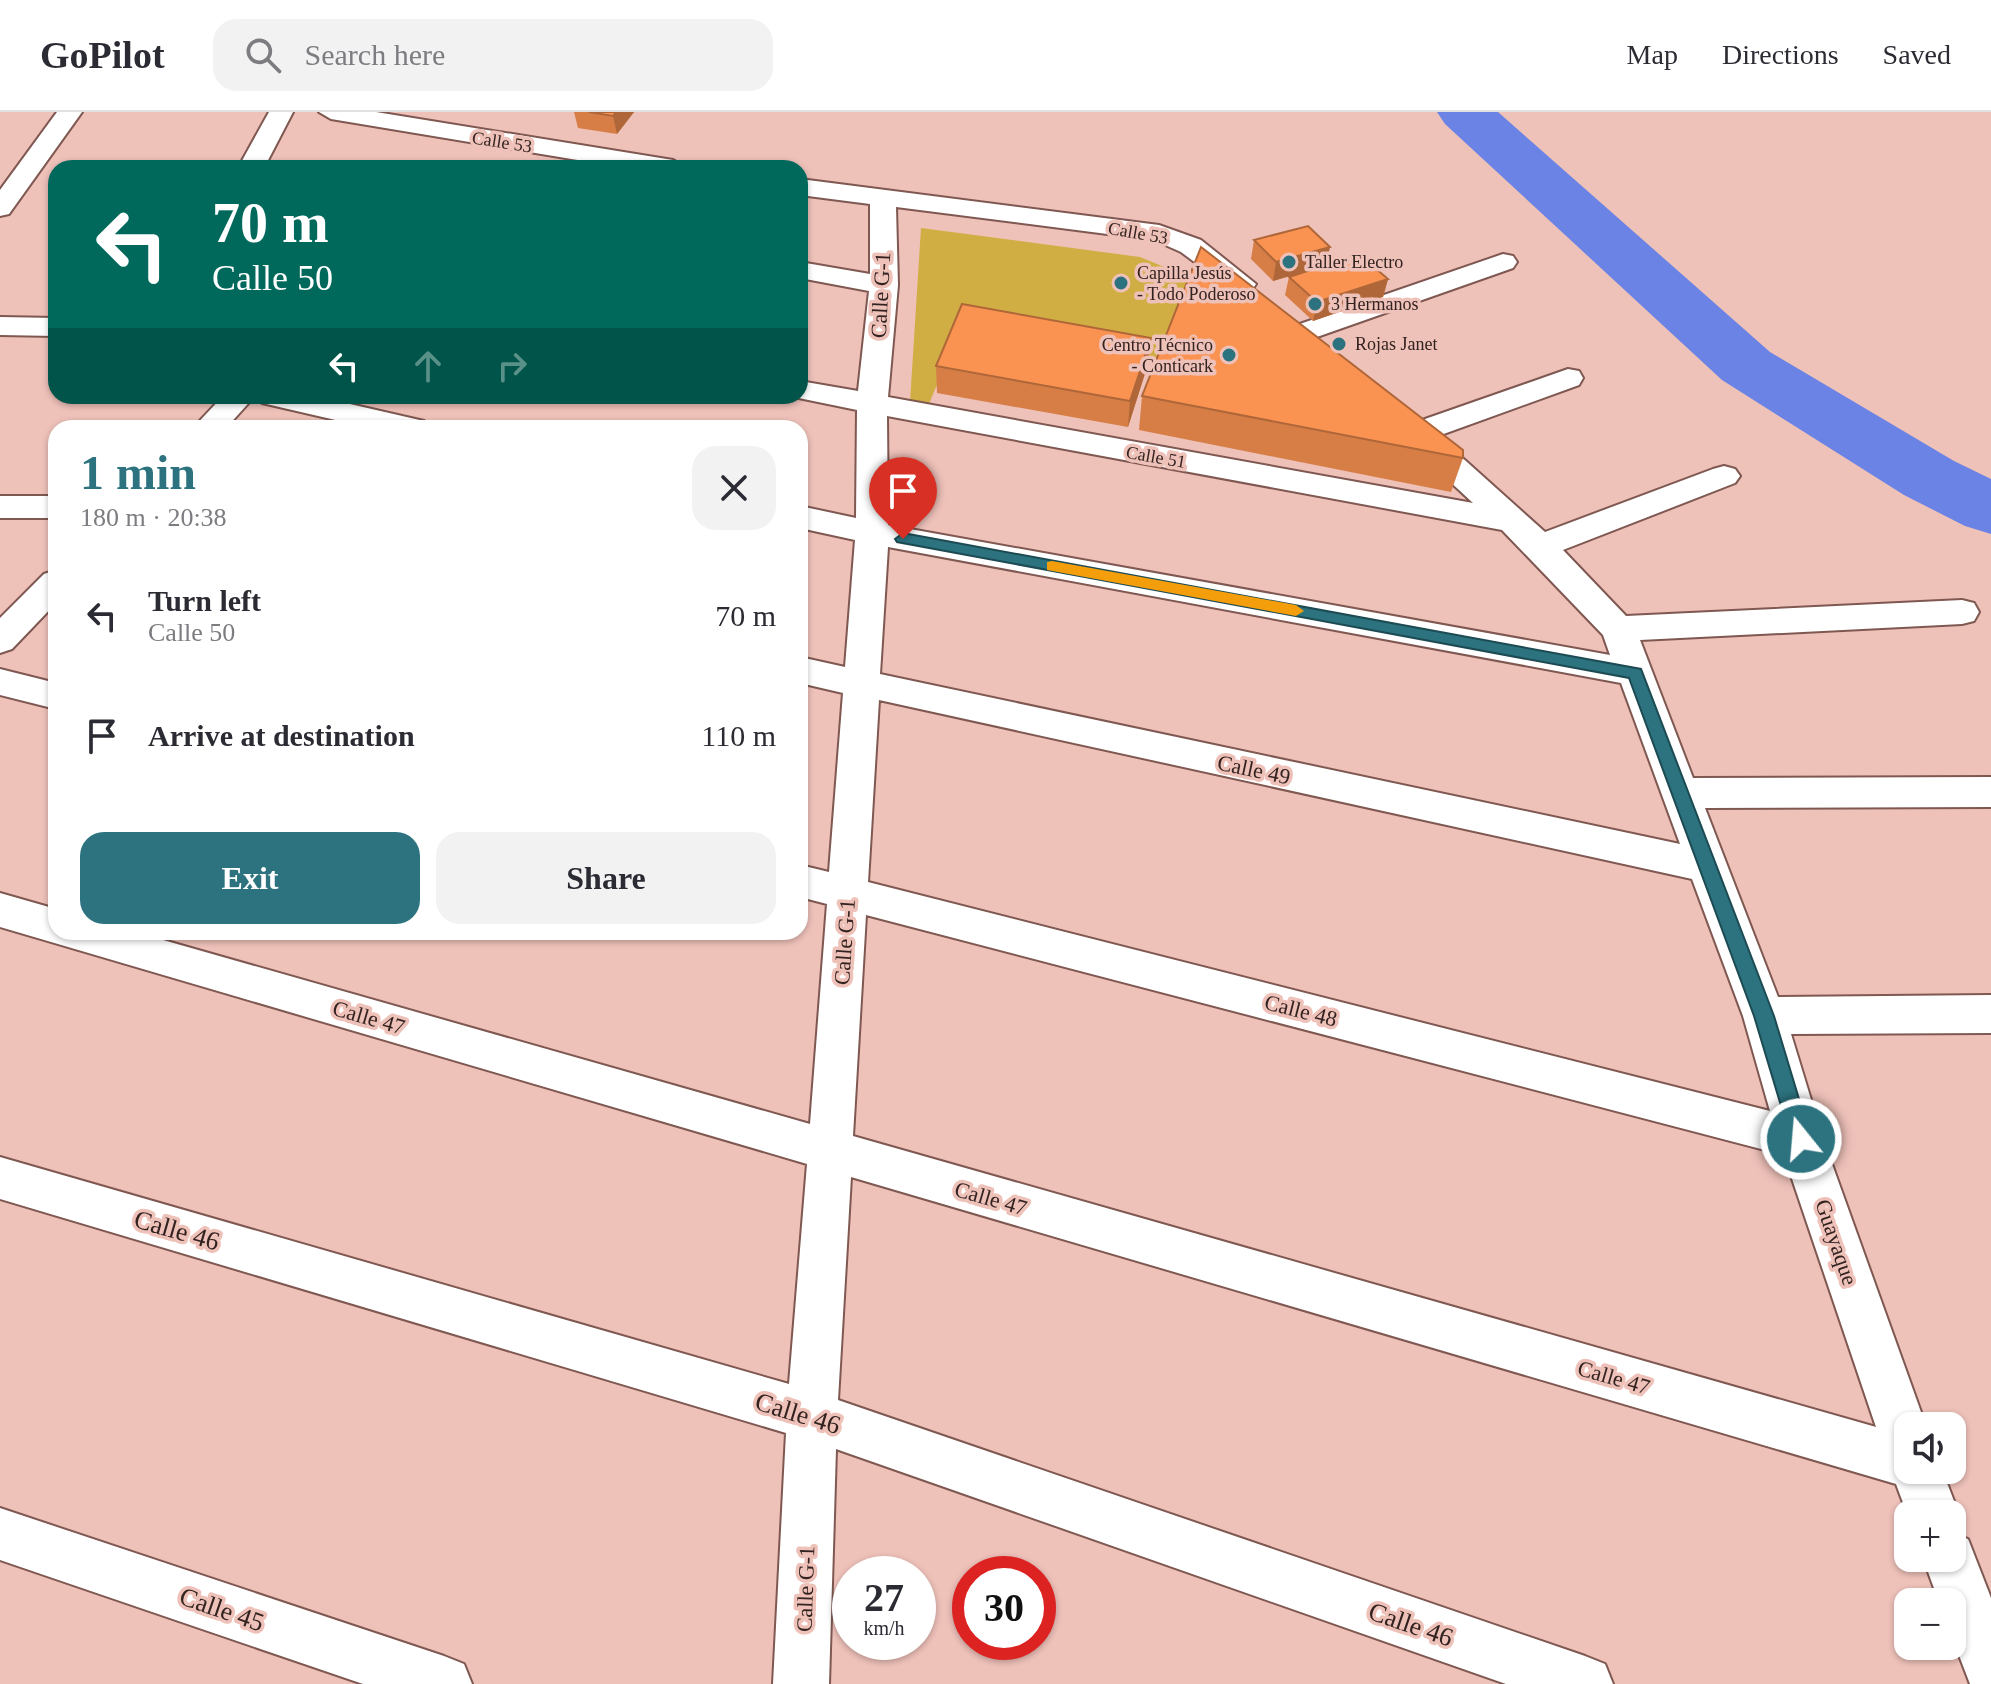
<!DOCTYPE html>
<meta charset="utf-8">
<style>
:root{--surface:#fff;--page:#f2f2f3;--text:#2b2b33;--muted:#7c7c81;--line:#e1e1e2;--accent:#2c737f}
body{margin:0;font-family:"Times New Roman",serif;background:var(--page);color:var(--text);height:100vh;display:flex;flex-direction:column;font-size:30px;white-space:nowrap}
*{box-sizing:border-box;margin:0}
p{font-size:26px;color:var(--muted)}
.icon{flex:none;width:44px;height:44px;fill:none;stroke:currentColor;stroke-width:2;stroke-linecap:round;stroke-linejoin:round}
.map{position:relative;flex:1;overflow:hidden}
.sheet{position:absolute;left:48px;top:308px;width:760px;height:520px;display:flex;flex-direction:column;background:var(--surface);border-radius:24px;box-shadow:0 2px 6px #0004}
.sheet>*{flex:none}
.hud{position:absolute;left:48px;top:48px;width:760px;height:244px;border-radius:24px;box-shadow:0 2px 6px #0004;background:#00695c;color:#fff;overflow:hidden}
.buttons{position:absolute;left:1894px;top:1300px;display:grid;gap:16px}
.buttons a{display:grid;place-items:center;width:72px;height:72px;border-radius:16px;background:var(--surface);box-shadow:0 2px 6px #0004;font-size:40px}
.speed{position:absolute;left:832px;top:1444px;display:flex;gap:16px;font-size:40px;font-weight:700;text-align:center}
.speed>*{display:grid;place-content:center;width:104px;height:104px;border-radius:50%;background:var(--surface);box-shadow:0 2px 6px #0004;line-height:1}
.speed small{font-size:20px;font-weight:400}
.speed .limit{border:12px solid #d22;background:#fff;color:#111}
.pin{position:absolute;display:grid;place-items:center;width:68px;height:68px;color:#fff;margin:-82px -34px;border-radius:50% 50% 50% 0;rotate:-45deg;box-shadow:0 0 8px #0007}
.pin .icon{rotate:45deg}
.me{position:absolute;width:88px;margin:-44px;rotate:343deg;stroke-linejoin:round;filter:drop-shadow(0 0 6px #0008)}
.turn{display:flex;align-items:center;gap:28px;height:168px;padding:0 32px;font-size:36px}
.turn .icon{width:104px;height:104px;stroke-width:2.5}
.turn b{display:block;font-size:56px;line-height:68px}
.lanes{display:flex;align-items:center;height:76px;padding:0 32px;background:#0003;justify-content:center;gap:40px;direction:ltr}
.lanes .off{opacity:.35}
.round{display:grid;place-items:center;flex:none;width:84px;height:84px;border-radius:24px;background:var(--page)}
.head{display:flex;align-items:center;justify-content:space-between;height:136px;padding:0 32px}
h1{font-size:48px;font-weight:800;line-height:60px;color:var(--accent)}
.button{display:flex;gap:16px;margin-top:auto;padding:16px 32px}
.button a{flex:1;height:92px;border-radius:24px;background:var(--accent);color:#fff;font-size:32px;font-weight:800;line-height:92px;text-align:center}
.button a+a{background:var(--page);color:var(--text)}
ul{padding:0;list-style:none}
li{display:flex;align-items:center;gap:24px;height:120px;padding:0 32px}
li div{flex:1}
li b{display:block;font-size:30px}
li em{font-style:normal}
header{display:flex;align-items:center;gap:48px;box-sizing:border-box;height:112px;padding:0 40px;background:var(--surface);border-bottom:2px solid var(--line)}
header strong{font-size:38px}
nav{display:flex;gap:44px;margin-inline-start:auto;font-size:28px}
.search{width:560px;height:72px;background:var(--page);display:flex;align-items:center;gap:20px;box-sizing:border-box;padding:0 28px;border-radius:24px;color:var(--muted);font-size:30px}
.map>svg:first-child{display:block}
</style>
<header>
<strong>GoPilot</strong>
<div class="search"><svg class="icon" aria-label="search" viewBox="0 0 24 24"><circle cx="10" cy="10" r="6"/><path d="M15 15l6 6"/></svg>Search here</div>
<nav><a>Map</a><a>Directions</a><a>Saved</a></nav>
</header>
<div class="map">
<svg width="1991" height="1572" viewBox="0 0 1991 1572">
<rect width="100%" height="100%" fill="#eec1b9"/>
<!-- green -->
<path fill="#d1ae43" d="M 921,116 L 1140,145 L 1191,166 L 1157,250 L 960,217 L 929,292 L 917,294 L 910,290 Z"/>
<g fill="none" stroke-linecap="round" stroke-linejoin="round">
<!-- river -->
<path fill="#6a83e4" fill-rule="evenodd" d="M 1437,0 L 1498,0 L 1770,240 L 1954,349 L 1991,367 L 1991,422 L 1965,414 L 1904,383 L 1722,268 L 1445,12 Z"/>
<defs>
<path id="street" d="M 57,0 L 82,0 L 9,102 L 0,104 L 0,78 Z
M 269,0 L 293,0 L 264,56 L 238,56 Z
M 319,0 L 376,0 L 673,48 L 686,56 L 626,56 L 331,7 Z
M 800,67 L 1159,113 L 1201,128 L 1256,172 L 1252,178 L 1232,178 L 1181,140 L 1154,128 L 896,95 L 898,173 L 888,285 L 1473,391 L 1405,328 L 1401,321 L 1405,314 L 1568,257 L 1579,259 L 1583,266 L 1579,273 L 1438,324 L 1545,420 L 1713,357 L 1724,354 L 1735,357 L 1740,364 L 1735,371 L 1563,438 L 1626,504 L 1962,488 L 1974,491 L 1979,500 L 1974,509 L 1962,512 L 1640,528 L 1693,666 L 1991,665 L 1991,695 L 1705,696 L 1778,885 L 1991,883 L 1991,921 L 1791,922 L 1823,1027 L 1926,1314 L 1908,1314 L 1908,1358 L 1942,1358 L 1959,1402 L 1952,1419 L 1952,1402 L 1908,1404 L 1896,1372 L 851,1065 L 838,1288 L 1585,1544 L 1605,1552 L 1613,1572 L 1506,1572 L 836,1337 L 829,1572 L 773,1572 L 786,1321 L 0,1087 L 0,1045 L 789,1272 L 807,1052 L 0,815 L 0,781 L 56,797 L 56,820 L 135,820 L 810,1012 L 827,792 L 800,785 L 800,753 L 829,760 L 843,581 L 800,571 L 800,545 L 845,555 L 855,428 L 800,416 L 800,394 L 856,406 L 857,298 L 789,284 L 800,284 L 800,269 L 858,279 L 869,179 L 800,166 L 800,150 L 870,162 L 870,92 L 800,83 ZM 887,304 L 1502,418 L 1603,523 L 1610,543 L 888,413 ZM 888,435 L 1621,571 L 1680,732 L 880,562 ZM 879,588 L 1692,767 L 1743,904 L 1770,999 L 868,770 ZM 866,803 L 1784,1043 L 1876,1315 L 853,1024 Z
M 1503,142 L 1513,144 L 1517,150 L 1513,156 L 1314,226 L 1294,226 L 1290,220 L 1294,214 Z
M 0,205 L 56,206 L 56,224 L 0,223 Z
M 223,284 L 255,284 L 226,316 L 193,316 Z
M 258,284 L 315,284 L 424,309 L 428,316 L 370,316 L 262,291 Z
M 0,384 L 56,384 L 56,406 L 0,406 Z
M 56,458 L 56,491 L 12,537 L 0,541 L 0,506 L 44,462 Z
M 0,557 L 56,571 L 56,597 L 0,583 Z
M 0,1396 L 444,1544 L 464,1552 L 472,1572 L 363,1572 L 0,1448 Z
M 1952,1421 L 1968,1427 L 1991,1486 L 1991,1572 L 1970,1572 L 1952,1525 L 1952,1490 L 1939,1490 L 1923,1446 L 1952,1446 Z"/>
</defs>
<!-- street casing -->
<use href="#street" stroke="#7e5851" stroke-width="4"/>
<!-- street -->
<use href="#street" fill="#fff" fill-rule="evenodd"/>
</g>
<!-- wall -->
<path fill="#d77e47" d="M 574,0 L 634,0 L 617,22 L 578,16 Z
M 1254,128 L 1326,153 L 1388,167 L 1383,185 L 1313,209 L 1285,183 L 1289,165 L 1310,158 L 1273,169 L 1251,147 Z
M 1151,226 L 1148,252 L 1128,315 L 937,281 L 936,254 Z
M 1142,284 L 1463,346 L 1451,380 L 1139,318 Z"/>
<!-- shaded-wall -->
<path fill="#af6739" d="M 616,0 L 634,0 L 617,22 L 613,4 Z
M 1330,135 L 1326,153 L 1273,169 L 1276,150 Z
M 1388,167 L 1383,185 L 1313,209 L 1317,190 Z
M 1151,226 L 1148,252 L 1128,315 L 1130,289 Z"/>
<!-- building -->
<path fill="#fa9352" stroke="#af6739" stroke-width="2" d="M 589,0 L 616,0 L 613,4 Z
M 1308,114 L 1330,135 L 1276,150 L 1254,128 Z
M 1201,135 L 1463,338 L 1463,346 L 1142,284 Z
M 1359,142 L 1388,167 L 1317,190 L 1289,165 Z
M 962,192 L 1151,226 L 1130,289 L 936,254 Z"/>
<!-- route -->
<path fill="#2c737f" stroke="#1d4b53" stroke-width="2" d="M 903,421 L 1641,557 L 1774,904 L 1811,1027 L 1808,1033 L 1794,1033 L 1791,1027 L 1754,904 L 1629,566 L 897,430 L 895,427 Z"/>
<!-- slow -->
<path fill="#f59e0b" d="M 1052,449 L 1296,493 L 1304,499 L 1296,504 L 1047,458 L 1047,450 Z"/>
<!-- markers -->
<g fill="#2c737f" stroke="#eec1b9" stroke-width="3">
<circle cx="1289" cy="150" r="8"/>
<circle cx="1121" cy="171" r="8"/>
<circle cx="1315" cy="192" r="8"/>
<circle cx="1339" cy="232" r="8"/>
<circle cx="1229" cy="243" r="8"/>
</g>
<g text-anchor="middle" stroke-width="7" stroke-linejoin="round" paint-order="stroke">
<!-- far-street labels -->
<g font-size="18" fill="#332320" stroke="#eec1b9">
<text transform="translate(502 30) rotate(9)" y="6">Calle 53</text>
<text transform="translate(1138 121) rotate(10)" y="6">Calle 53</text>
<text transform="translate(1156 345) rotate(10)" y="6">Calle 51</text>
</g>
<!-- far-poi labels -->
<g font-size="18" fill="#332320" stroke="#eec1b9" text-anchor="start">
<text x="1305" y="156">Taller Electro</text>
<text x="1137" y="167">Capilla Jesús<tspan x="1137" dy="21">- Todo Poderoso</tspan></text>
<text x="1331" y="198">3 Hermanos</text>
<text x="1355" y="238">Rojas Janet</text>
<text x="1213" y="239" text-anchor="end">Centro Técnico<tspan x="1213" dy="21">- Conticark</tspan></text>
</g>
<!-- street labels -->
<g font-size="22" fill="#332320" stroke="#eec1b9">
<text transform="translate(880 183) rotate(-87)" y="8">Calle G-1</text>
<text transform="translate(1254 657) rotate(12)" y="8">Calle 49</text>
<text transform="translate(844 830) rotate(-86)" y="8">Calle G-1</text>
<text transform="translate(1301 898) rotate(14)" y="8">Calle 48</text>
<text transform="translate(369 905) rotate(16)" y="8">Calle 47</text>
<text transform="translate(991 1086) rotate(16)" y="8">Calle 47</text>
<text transform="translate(1837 1130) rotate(71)" y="8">Guayaque</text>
<text transform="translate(1614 1265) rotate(16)" y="8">Calle 47</text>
<text transform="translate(805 1477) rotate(-88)" y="8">Calle G-1</text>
</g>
<!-- near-street labels -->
<g font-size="26" fill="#332320" stroke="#eec1b9">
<text transform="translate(177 1118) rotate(16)" y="9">Calle 46</text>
<text transform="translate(798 1301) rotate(17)" y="9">Calle 46</text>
<text transform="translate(222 1497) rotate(19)" y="9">Calle 45</text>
<text transform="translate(1411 1512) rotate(19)" y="9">Calle 46</text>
</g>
</g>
</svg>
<div class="buttons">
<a><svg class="icon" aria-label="sound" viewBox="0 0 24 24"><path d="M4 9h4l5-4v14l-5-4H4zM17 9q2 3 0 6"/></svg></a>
<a>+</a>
<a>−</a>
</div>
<div class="speed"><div>27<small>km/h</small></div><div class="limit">30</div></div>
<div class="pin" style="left:903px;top:427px;background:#d93025"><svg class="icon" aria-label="arrive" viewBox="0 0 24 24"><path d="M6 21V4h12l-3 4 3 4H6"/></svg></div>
<svg class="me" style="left:1801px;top:1027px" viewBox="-20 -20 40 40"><circle r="17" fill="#2c737f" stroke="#fff" stroke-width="3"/><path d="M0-11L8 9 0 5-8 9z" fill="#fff"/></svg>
<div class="hud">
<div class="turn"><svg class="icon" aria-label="left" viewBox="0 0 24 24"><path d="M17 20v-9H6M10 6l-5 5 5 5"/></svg><div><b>70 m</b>Calle 50</div></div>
<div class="lanes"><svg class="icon" aria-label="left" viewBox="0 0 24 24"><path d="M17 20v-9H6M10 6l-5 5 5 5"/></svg><svg class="icon off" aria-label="ahead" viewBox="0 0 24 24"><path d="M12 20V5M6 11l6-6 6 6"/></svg><svg class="icon off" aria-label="right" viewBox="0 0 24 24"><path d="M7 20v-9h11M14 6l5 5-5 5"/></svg></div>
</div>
<section class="sheet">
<div class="head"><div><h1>1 min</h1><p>180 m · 20:38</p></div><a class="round"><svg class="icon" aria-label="close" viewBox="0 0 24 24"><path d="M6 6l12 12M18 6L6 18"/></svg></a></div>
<ul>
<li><svg class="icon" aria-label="left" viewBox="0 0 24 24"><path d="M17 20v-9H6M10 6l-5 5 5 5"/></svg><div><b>Turn left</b><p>Calle 50</p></div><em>70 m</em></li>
<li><svg class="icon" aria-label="arrive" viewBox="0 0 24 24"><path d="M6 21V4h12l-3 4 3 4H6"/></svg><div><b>Arrive at destination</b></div><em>110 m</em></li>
</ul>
<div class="button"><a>Exit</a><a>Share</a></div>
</section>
</div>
